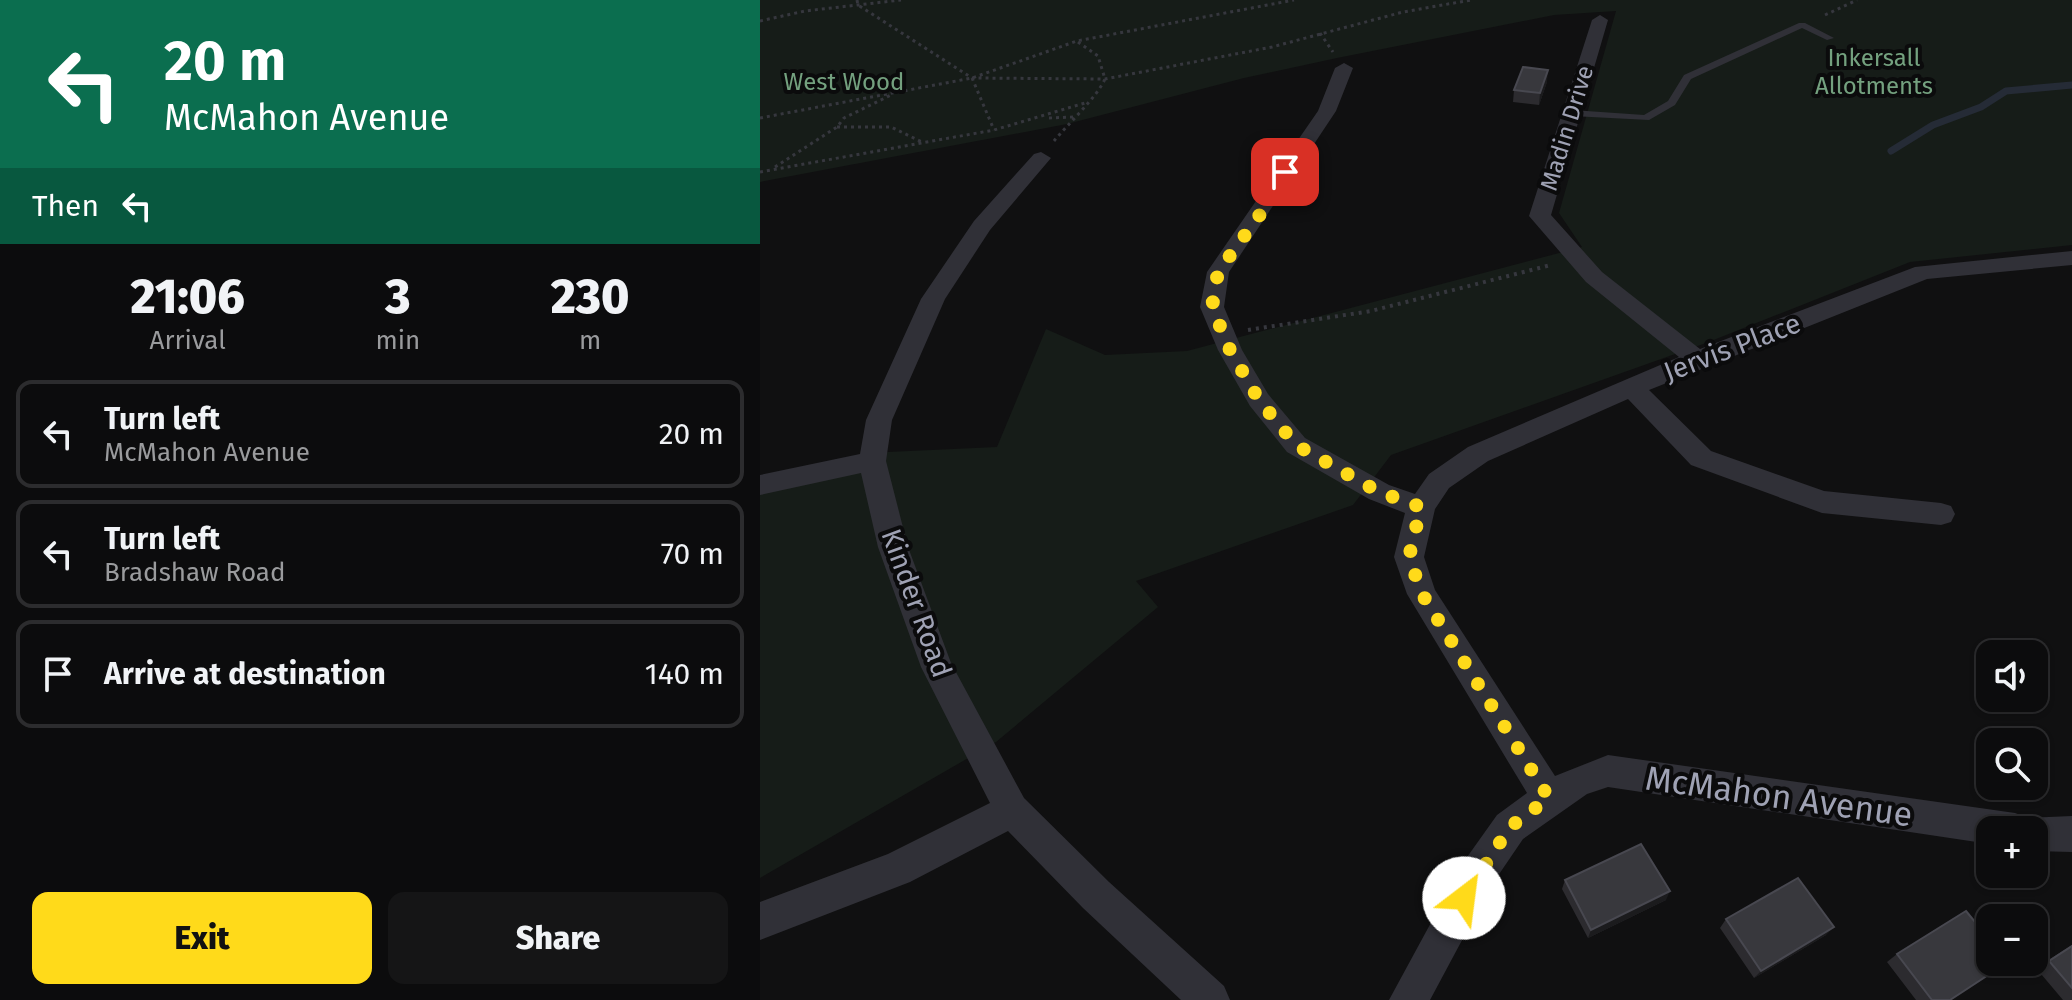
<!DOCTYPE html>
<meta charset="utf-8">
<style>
:root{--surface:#0c0c0d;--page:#151516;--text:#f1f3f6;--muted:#9a9b9d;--line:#2c2c2e;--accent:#ffda1a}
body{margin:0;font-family:"Fira Sans",sans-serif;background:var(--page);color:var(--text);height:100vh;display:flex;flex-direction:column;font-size:30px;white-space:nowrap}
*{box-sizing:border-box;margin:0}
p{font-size:26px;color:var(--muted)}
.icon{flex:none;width:44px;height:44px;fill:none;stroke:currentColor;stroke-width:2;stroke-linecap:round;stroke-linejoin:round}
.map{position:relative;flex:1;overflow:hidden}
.drawer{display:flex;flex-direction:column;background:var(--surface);width:760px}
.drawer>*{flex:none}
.top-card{background:#0b6e4f;color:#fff;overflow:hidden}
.controls{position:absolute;left:1216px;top:640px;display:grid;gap:16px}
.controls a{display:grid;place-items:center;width:72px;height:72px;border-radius:16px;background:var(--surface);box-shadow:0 2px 6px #0004,0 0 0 2px var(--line);font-size:40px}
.pin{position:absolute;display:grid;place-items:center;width:68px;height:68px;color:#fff;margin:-34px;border-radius:16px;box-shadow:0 4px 12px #0006}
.me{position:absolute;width:88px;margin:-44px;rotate:30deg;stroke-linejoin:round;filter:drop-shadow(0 0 6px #0008)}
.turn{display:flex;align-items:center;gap:28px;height:168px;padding:0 32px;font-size:36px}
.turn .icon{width:104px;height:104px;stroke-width:2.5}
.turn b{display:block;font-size:56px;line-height:68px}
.then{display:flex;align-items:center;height:76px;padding:0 32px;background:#0003;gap:16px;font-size:30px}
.eta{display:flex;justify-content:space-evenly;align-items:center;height:136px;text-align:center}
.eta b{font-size:48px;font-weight:800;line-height:56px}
.primary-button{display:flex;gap:16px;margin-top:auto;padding:16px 32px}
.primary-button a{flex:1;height:92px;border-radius:16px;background:var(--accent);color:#111;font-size:32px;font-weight:800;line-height:92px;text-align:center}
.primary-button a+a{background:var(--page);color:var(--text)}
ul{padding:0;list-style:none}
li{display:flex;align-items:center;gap:24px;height:108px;margin:0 16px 12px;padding:0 16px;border:4px solid var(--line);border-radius:16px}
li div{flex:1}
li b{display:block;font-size:30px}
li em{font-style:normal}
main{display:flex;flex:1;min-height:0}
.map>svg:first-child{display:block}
</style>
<main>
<section class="drawer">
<div class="top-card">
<div class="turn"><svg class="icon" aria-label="left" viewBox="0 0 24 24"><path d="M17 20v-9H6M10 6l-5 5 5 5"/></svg><div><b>20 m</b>McMahon Avenue</div></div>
<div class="then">Then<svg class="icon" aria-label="left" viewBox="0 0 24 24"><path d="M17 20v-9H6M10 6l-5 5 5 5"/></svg></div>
</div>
<div class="eta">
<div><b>21:06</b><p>Arrival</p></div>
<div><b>3</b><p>min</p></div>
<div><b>230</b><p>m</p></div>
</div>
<ul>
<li><svg class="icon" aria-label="left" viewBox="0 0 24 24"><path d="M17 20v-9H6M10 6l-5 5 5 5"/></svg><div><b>Turn left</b><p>McMahon Avenue</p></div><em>20 m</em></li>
<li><svg class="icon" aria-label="left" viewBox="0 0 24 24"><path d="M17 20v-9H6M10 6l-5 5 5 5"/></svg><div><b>Turn left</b><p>Bradshaw Road</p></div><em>70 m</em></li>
<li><svg class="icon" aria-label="arrive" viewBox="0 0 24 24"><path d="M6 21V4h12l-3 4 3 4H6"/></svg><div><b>Arrive at destination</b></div><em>140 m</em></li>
</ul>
<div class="primary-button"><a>Exit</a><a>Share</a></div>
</section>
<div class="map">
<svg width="1312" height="1000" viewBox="0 0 1312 1000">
<rect width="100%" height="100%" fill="#101011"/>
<!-- green -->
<path fill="#161c18" d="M 0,0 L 1312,0 L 1312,245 L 1150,262 L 946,343 L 631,455 L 593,505 L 376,581 L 398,607 L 236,742 L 0,878 L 0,489 L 128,452 L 237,447 L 286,329 L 345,355 L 427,351 L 822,247 L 799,213 L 856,11 L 794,15 L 577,58 L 484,78 L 307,124 L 0,182 Z"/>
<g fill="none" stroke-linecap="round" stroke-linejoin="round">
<!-- stream -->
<path stroke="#252b36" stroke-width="7" d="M 1131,151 L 1173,125 L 1221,107 L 1246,91 L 1312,85"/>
<!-- path-far1 -->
<path stroke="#36373e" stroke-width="3" stroke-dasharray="3 4" stroke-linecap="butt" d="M 97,0 L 98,5 L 212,78 L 345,79 L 512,47 L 643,12 L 711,0
M 1065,15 L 1097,0
M 0,21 L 45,11 L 141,0
M 560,33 L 573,52
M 212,78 L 234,130
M 0,118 L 212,78 L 317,41 L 534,0
M 289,118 L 313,117
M 77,127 L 131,127 L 162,142
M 294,141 C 308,124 337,97 345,79 L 338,56 L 318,42
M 15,167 L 77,127 L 84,118 L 131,95
M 0,172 L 234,130 L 325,103"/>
<!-- path -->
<path stroke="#36373e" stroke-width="4" stroke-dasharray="3 5" stroke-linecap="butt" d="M 488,330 L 611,311 L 791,265"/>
<!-- service -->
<path fill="#303037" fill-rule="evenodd" d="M 1039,23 L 1045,23 L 1074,38 L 1067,40 L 1042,28 L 931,79 L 915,105 L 889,120 L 812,116 L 807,113 L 812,110 L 884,115 L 908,101 L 924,75 Z"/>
<!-- minor -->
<path fill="#303037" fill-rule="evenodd" d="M 840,15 L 848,20 L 791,215 L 842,272 L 940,349 L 1155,267 L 1312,251 L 1312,265 L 1167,279 L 889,390 L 951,451 L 1064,491 L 1181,503 L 1191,506 L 1195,514 L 1191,522 L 1181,525 L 1062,513 L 931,465 L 868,399 L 728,461 L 689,488 L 675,509 L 664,557 L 675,590 L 795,776 L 848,755 L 1255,813 L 1268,818 L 1312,816 L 1312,852 L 1274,851 L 1274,830 L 1230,830 L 1230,844 L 848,787 L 827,794 L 763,839 L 731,886 L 670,1000 L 629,1000 L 705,860 L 737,815 L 767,793 L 647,594 L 634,557 L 645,513 L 609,499 L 527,452 L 490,406 L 458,350 L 440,307 L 447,272 L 558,111 L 575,68 L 584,63 L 593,68 L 576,111 L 469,272 L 464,307 L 482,350 L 508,394 L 545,438 L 629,485 L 655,494 L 669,474 L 708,447 L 919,357 L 826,282 L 769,216 L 832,20 Z
M 281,152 L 291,158 L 230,230 L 185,299 L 132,420 L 126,461 L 148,547 L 191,663 L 264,798 L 349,882 L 464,986 L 470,1000 L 421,1000 L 323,908 L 248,831 L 150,882 L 0,940 L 0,902 L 128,854 L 230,803 L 161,667 L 118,547 L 101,473 L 0,495 L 0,475 L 100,454 L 106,420 L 161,299 L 214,221 L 274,154 Z"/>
</g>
<!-- wall -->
<path fill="#2c2b2f" d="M 787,82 L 779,105 L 753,102 L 754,90 Z
M 805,880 L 906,900 L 828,938 L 802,889 Z
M 966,919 L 1066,935 L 994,978 L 960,928 Z
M 1312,945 L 1312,1000 L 1303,1000 L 1276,968 Z
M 1137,954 L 1190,1000 L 1156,1000 L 1127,962 Z"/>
<!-- shaded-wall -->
<path fill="#1b1b1d" d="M 788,70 L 787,82 L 779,105 L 780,93 Z
M 910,891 L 906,900 L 828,938 L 831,930 Z
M 1074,927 L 1066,935 L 994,978 L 1001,971 Z"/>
<!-- building -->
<path fill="#38383d" stroke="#484850" stroke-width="2" d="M 763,67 L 788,70 L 780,93 L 754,90 Z
M 881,844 L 910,891 L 831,930 L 805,880 Z
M 1038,878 L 1074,927 L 1001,971 L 966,919 Z
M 1206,911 L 1230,940 L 1230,962 L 1248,962 L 1190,1000 L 1172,1000 L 1137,954 Z
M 1312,946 L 1312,988 L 1289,961 Z"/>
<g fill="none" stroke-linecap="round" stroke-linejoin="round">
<!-- route -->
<path stroke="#ffda1a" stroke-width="14" stroke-dasharray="0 25.2" d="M 525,172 L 499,216 L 458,272 L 452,307 L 470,350 L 499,400 L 536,445 L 619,492 L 661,507 L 649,557 L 662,594 L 789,798 L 750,827 L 704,898"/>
</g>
<g text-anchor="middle" stroke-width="8" stroke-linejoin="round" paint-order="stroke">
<!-- far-park labels -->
<g font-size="24" fill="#74a17f" stroke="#0b0b0c">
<text x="1114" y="66">Inkersall<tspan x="1114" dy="28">Allotments</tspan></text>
<text x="84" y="90">West Wood</text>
</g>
<!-- far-street labels -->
<g font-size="24" fill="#9fa2b4" stroke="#0b0b0c">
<text transform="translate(807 128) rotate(-73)" y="8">Madin Drive</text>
</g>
<!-- street labels -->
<g font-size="28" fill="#9fa2b4" stroke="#0b0b0c">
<text transform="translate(972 347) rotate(-21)" y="10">Jervis Place</text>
<text transform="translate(157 603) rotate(70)" y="10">Kinder Road</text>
</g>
<!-- near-street labels -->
<g font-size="34" fill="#9fa2b4" stroke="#0b0b0c">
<text transform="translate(1019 796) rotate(8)" y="12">McMahon Avenue</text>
</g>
</g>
</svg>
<div class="controls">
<a><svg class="icon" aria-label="sound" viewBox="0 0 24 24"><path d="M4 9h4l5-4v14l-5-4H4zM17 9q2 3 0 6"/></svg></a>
<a><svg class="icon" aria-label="search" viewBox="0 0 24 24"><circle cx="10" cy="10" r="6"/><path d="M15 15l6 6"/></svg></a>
<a>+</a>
<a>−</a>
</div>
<div class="pin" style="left:525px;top:172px;background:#d93025"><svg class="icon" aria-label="arrive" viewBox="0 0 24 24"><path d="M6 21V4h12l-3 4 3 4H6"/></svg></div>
<svg class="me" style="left:704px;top:898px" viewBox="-20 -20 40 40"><circle r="19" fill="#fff"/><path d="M0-13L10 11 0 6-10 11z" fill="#ffda1a"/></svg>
</div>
</main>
